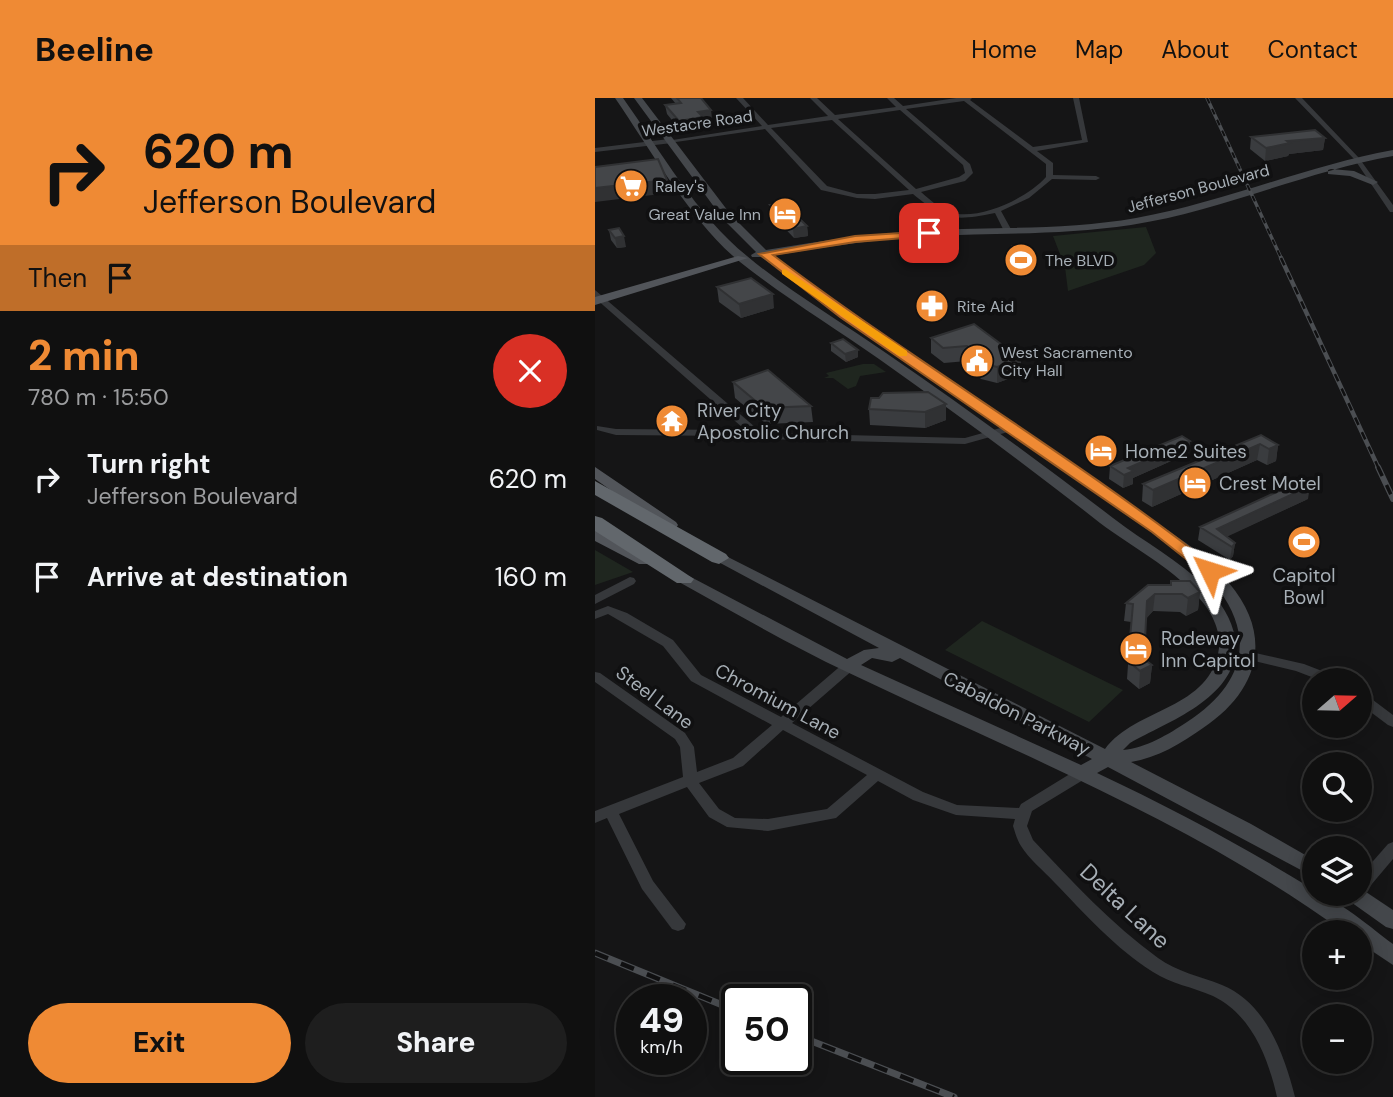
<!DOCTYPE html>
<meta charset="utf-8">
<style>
:root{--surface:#101010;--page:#1e1e1e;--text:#f1f3f6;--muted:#9c9d9f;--line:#303030;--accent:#ef8a34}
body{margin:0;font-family:"DM Sans",sans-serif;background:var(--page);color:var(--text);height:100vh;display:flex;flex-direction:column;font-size:26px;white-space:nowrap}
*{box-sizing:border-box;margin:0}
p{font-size:23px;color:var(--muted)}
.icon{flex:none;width:38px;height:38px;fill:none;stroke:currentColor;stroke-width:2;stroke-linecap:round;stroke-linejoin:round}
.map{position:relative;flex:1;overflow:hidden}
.drawer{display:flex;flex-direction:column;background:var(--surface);width:595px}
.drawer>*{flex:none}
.hud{background:#ef8a34;color:#111;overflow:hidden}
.needle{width:46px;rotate:70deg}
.buttons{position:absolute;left:707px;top:570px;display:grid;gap:14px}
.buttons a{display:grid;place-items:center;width:70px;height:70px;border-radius:50%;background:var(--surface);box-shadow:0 4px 18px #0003,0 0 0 2px var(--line);font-size:35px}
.speed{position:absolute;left:21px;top:886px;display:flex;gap:14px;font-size:35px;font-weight:700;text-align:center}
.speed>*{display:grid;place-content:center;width:91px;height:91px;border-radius:50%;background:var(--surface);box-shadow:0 4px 18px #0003,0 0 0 2px var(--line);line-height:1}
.speed small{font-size:18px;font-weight:400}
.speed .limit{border:4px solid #111;border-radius:10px;background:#fff;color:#111}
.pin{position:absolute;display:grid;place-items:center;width:60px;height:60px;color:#fff;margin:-30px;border-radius:14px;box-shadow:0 4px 10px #0006}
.me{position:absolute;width:77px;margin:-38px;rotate:311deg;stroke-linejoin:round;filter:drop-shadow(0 0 5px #0008)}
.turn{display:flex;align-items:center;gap:24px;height:147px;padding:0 28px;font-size:32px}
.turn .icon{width:91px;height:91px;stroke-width:2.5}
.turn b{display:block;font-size:49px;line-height:60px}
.then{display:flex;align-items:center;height:66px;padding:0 28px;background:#0003;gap:14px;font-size:26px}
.round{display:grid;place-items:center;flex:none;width:74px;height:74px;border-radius:37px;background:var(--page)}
.overview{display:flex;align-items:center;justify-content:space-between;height:119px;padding:0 28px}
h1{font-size:42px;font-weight:800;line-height:52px;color:var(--accent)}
.primary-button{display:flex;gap:14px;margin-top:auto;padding:14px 28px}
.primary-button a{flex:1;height:80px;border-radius:42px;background:var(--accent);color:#111;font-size:28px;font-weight:800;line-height:80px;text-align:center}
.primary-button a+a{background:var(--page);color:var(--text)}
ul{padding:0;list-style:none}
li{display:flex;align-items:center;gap:21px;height:98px;padding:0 28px}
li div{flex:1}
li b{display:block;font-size:26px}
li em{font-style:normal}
header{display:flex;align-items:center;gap:42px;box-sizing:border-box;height:98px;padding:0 35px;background:var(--accent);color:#111}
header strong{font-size:33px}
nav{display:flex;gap:38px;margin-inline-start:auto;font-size:24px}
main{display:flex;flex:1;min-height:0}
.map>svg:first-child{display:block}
</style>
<header>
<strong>Beeline</strong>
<nav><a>Home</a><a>Map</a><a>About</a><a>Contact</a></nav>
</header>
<main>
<section class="drawer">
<div class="hud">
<div class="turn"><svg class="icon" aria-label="right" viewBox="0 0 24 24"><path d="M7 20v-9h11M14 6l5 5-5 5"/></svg><div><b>620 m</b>Jefferson Boulevard</div></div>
<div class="then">Then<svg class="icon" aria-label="arrive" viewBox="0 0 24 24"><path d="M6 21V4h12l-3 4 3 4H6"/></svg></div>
</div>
<div class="overview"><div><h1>2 min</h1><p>780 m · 15:50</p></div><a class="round" style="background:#d93025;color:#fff"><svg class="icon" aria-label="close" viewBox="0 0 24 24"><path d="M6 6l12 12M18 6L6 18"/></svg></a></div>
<ul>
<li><svg class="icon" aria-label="right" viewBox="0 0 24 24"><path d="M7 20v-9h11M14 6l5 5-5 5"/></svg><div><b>Turn right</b><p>Jefferson Boulevard</p></div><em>620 m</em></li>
<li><svg class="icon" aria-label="arrive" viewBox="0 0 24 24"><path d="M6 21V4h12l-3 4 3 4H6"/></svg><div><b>Arrive at destination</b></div><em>160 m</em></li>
</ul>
<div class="primary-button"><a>Exit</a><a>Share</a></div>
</section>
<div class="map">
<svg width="798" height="999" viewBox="0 0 798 999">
<rect width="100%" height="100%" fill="#151516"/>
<!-- green -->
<path fill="#1f261f" d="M 551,129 L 561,155 L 549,167 L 473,193 L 470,169 L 458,138 Z
M 268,266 L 279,266 L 291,274 L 265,278 L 261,288 L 253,291 L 238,280 L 229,280 L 234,278 L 231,275 Z
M 0,452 L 38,474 L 0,487 Z
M 387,523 L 528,592 L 494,624 L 350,552 Z"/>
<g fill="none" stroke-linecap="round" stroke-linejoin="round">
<!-- minor -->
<path fill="#36383b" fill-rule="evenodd" d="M 141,0 L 148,0 L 173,27 L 233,18 L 215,0 L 222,0 L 240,17 L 301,9 L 292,0 L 299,0 L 308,8 L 361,0 L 377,0 L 375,2 L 438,49 L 487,42 L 478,0 L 484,0 L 493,44 L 442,53 L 458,65 L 458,77 L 501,78 L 505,80 L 501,82 L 457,81 L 434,100 L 406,113 L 417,133 L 413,135 L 409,133 L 400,115 C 359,123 351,123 318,96 L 280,101 L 262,100 L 226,92 L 170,31 L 74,45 L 71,43 L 167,28 ZM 369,3 L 451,66 L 451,79 C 433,99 392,119 363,116 C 350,115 336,103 326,94 L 370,83 L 378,75 L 375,66 L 311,11 ZM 305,12 L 368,67 L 370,75 L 364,79 L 321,91 L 243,21 ZM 237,22 L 314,92 L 280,96 L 262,96 L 232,88 L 176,30 Z
M 700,0 L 707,0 L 764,60 L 798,107 L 798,114 L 795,114 L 760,62 Z
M 0,192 L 160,329 L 170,335 L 370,340 L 416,327 L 421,330 L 420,332 L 370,346 L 168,341 L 155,334 L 139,338 L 21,337 L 2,332 L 2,328 L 21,331 L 139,332 L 148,330 L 0,200 Z
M 35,479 L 39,480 L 41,483 L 39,486 L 0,506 L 0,497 Z
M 13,508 L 32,515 L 78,542 L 106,577 L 186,619 L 249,565 L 259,565 L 261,568 L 259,571 L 197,625 L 328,694 L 362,707 L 424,710 L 426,706 L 483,671 L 493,671 L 495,675 L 493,679 L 437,713 L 432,728 L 438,742 C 477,783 516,826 563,860 C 582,874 605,878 627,887 C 671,905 689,956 700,999 L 682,999 C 673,960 657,917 618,898 C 598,889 576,886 558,874 C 521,851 489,815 459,784 C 448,772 434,761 426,748 C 422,742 420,734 418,728 L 420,721 L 361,717 L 318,702 L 283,683 L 241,720 L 173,733 L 132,729 L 114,719 L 92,689 L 24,716 L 58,783 L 91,826 L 89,831 L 83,833 L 77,831 L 47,791 L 12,720 L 0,725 L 0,713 L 88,679 L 85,649 L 80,641 L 0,584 L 0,574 L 5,575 L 90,635 L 99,649 L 102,674 L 138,660 L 177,627 L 96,583 L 68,548 L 13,516 L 0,521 L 0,513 ZM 188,632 L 272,677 L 232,711 L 173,721 L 140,720 L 124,711 L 104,685 L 148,668 Z
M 656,554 L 709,566 L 745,580 L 746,583 L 727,583 L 701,573 L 651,561 L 650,558 Z
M 765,595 L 770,596 L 798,617 L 798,629 L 793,627 L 765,606 Z
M 798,744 L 798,761 L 771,793 L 765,795 L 765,778 L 793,746 Z"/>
<!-- tertiary -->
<path fill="#36383b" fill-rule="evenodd" d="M 74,41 L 78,43 L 77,45 L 0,54 L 0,50 Z"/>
<!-- secondary -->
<path fill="#44474b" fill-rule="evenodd" d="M 20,0 L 28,0 C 65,52 102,118 152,158 C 195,194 245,223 291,255 C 368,308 444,363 518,420 C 549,444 584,462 612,490 C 625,503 637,521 640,540 C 648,598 574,623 535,645 L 528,652 C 551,650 574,636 592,624 C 644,590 663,545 624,492 C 615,480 603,470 594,460 L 166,159 L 157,159 L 156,157 L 161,154 L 128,121 L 39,0 L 47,0 L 136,117 L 171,152 C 225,143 280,135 335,132 C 403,129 473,132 541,120 C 629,104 711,68 798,52 L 798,58 C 709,74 626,113 536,127 C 469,137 402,135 335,138 C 282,141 229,149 176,158 L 604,454 C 614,464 625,474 634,485 C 679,538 664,593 608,630 C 587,645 562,660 536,664 L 656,726 L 719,762 L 719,779 L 513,669 L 502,675 C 577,710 649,749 719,792 L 719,796 C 738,796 781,834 798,846 L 798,867 L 765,845 L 765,835 L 750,835 C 598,724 421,655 252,574 C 195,547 140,515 84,484 L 81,481 L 84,478 L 94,478 L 252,561 L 269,552 L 284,550 L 116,460 L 124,455 L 129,457 L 510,651 C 541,609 616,612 624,550 C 626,531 615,511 602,498 C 574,468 537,449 505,425 C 433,368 359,314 284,261 C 238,229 189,199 145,164 C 97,125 55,51 20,0 ZM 277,560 L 297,564 L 305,560 L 497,661 L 486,667 L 266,567 Z
M 736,71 L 759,73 L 783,84 L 778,87 L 755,78 L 733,76 L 733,72 Z
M 765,790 L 798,812 L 798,831 L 791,829 L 753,802 L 750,796 L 765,796 Z"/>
<!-- primary -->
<path fill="#52555a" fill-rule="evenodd" d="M 143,158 L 153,160 L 0,207 L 0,199 Z
M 0,369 L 81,424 L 83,427 L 81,430 L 69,430 L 0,381 Z
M 0,432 L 56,458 L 58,462 L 56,466 L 44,466 L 0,443 Z"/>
<!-- motorway -->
<path fill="#62676c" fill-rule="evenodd" d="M 0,383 L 131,456 L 134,460 L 124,466 L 117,464 L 0,397 Z
M 0,418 L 7,420 L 99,481 L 96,485 L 82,485 L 0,433 Z"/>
<defs>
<path id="rail-far3" d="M 612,0 L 687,162"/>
<path id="rail-far2" d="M 686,160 L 784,371"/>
<path id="rail-far1" d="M 783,369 L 798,401"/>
<path id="rail" d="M 0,855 L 142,913
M 201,937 L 359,999"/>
</defs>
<!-- rail-far3 casing -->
<use href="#rail-far3" stroke="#4b4e52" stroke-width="3.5"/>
<!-- rail-far2 casing -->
<use href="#rail-far2" stroke="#4b4e52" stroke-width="4.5"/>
<!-- rail-far1 casing -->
<use href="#rail-far1" stroke="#4b4e52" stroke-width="6"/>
<!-- rail casing -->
<use href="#rail" stroke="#4b4e52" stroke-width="7"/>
<!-- rail-far3 -->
<use href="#rail-far3" stroke="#101011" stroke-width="2" stroke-dasharray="6" stroke-linecap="butt"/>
<!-- rail-far2 -->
<use href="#rail-far2" stroke="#101011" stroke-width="2.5" stroke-dasharray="8" stroke-linecap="butt"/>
<!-- rail-far1 -->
<use href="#rail-far1" stroke="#101011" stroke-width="3.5" stroke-dasharray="10" stroke-linecap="butt"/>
<!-- rail -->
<use href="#rail" stroke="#101011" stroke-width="4.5" stroke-dasharray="14" stroke-linecap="butt"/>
</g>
<!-- wall -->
<path fill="#3a3c3f" d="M 76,0 L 106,0 L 117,21 L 108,22 L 109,28 L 85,32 L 72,16 L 70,7 L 81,6 Z
M 656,39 L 730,40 L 728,52 L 694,56 L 693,58 L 670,63 L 655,51 Z
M 175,107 L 212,128 L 213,138 L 199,140 L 176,116 Z
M 14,132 L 31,149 L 22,150 L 16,142 Z
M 122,189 L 179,210 L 146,220 L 124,204 Z
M 379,226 L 426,276 L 402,285 L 386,281 L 380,274 L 380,269 L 372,263 L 349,265 L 336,255 L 336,240 Z
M 236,245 L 263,252 L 263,259 L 251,264 L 236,253 Z
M 138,284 L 216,308 L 218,324 L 171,326 L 140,300 Z
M 288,295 L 351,322 L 330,330 L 275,327 L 274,311 L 284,300 Z
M 666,337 L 683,347 L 681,363 L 672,367 L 662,362 L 557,409 L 547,403 L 548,386 Z
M 594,355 L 538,380 L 538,386 L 528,390 L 514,381 L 515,368 Z
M 713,401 L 632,438 L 640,445 L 638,458 L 635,462 L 603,442 L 605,429 Z
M 553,487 L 605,494 L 603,512 L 591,518 L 585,514 L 558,513 L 551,520 L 549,561 L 557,567 L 555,585 L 544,591 L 532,581 L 536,524 L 529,523 L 531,505 Z"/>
<!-- shaded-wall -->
<path fill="#303133" d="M 116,12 L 117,21 L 108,22 L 109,28 L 85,32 L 84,23 L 103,14 Z
M 730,40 L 728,52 L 694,56 L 693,58 L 670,63 L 671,50 L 692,43 Z
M 72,82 L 74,95 L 0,104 L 0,90 Z
M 212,128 L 213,138 L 199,140 L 198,131 Z
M 29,138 L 31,149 L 22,150 L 20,140 Z
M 178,196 L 179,210 L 146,220 L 144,206 Z
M 263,252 L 263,259 L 251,264 L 250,256 Z
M 426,261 L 426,276 L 402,285 L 402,269 Z
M 351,306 L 351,322 L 330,330 L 330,314 Z
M 595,343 L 594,355 L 538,380 L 538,386 L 528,390 L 529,377 L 533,370 Z
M 665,346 L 662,362 L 557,409 L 558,392 Z
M 683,347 L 681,363 L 672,367 L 674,351 Z
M 715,388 L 713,401 L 625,442 L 622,431 Z
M 640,445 L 638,458 L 635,462 L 637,449 Z
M 605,494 L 603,512 L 591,518 L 593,500 Z
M 560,496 L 558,513 L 551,521 L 552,503 Z
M 557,567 L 555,585 L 544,591 L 545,573 Z"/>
<!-- building -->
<path fill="#444649" stroke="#303133" stroke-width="2" d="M 82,0 L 106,0 L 116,12 L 103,14 L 108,19 L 84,23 L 70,7 L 86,5 Z
M 720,32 L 730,40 L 692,43 L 695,45 L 671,50 L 656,39 Z
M 63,61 L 72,82 L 0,90 L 0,69 Z
M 188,105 L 212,128 L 198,131 L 175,107 Z
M 24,130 L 29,138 L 20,140 L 14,132 Z
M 156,180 L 178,196 L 144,206 L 122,189 Z
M 379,226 L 426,261 L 402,269 L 386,265 L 380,259 L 381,255 L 372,248 L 348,250 L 336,240 Z
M 248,241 L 263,252 L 250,256 L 236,245 Z
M 173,272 L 216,308 L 169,310 L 138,284 Z
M 333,294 L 351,306 L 330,314 L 274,311 L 276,300 L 284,300 L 288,295 Z
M 666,337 L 683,347 L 674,351 L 665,346 L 558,392 L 548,386 Z
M 587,338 L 595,343 L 533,370 L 539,373 L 529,377 L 515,368 Z
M 706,383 L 715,388 L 622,431 L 640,445 L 637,449 L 605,429 Z
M 576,483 L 595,483 L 605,494 L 593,500 L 587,496 L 560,496 L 552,503 L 549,561 L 557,567 L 545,573 L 533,563 L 538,506 L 531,505 L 553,487 L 576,487 Z"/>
<!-- route -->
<path fill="#ef8a34" stroke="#9b5a22" stroke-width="2" d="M 337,133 L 337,137 L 334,138 L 260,144 L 178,157 C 322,266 479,358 621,470 L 621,476 L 610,476 L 557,434 L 245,219 L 164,156 L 260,138 Z"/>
<!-- slow -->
<path fill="#f59e0b" d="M 190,171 L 312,253 L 312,258 L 304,258 L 187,176 L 187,172 Z"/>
<!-- icons -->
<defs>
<symbol id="supermarket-disc" viewBox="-11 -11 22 22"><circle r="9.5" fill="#ef8a34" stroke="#101011"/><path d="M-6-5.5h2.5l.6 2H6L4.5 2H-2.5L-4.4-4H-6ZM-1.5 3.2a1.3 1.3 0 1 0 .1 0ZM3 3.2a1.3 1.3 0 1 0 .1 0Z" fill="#fff"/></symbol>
<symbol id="hotel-disc" viewBox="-11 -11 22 22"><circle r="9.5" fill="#ef8a34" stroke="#101011"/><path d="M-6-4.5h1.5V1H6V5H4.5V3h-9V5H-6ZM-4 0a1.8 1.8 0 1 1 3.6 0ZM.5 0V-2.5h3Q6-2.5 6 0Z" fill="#fff"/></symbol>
<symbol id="stadium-disc" viewBox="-11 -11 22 22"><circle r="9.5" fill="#ef8a34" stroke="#101011"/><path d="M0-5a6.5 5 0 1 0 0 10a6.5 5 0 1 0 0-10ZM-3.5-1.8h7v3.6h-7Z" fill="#fff"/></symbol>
<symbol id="pharmacy-disc" viewBox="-11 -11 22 22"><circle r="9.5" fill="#ef8a34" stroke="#101011"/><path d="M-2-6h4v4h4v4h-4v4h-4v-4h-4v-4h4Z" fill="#fff"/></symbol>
<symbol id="civic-disc" viewBox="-11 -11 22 22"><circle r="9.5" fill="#ef8a34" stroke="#101011"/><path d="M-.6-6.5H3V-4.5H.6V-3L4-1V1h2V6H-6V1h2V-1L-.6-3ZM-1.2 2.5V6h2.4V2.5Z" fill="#fff"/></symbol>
<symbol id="temple-disc" viewBox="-11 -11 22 22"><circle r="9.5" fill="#ef8a34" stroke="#101011"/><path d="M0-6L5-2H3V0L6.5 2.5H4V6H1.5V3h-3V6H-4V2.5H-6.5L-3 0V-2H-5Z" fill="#fff"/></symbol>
</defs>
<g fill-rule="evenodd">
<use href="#supermarket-disc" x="17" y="69" width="38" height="38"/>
<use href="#hotel-disc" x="171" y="97" width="38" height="38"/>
<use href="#stadium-disc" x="407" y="143" width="38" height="38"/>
<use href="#pharmacy-disc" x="318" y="189" width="38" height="38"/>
<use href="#civic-disc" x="363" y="244" width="38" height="38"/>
<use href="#temple-disc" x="58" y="304" width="38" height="38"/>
<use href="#hotel-disc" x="487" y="334" width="38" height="38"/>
<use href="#hotel-disc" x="581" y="366" width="38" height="38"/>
<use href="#stadium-disc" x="690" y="425" width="38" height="38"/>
<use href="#hotel-disc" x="522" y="532" width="38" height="38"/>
</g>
<g text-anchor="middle" stroke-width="7" stroke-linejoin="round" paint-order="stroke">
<!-- far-street labels -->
<g font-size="16" fill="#a7afb6" stroke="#101011">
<text transform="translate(102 25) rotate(-8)" y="6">Westacre Road</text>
<text transform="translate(603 90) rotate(-15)" y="6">Jefferson Boulevard</text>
</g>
<!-- far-poi labels -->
<g font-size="16" fill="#a7afb6" stroke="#101011" text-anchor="start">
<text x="60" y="94">Raley's</text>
<text x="166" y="122" text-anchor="end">Great Value Inn</text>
<text x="450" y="168">The BLVD</text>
<text x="362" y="214">Rite Aid</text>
<text x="406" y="260">West Sacramento<tspan x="406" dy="18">City Hall</tspan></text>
</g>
<!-- poi labels -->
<g font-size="19" fill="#a7afb6" stroke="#101011" text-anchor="start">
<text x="102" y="319">River City<tspan x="102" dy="22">Apostolic Church</tspan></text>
<text x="530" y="360">Home2 Suites</text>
<text x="624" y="392">Crest Motel</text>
<text x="709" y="484" text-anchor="middle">Capitol<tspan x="709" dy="22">Bowl</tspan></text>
<text x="566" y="547">Rodeway<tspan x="566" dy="22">Inn Capitol</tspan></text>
</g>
<!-- street labels -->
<g font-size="19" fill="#a7afb6" stroke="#101011">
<text transform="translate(60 599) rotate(37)" y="7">Steel Lane</text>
<text transform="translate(183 603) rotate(28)" y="7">Chromium Lane</text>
<text transform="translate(422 615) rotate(27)" y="7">Cabaldon Parkway</text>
</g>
<!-- near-street labels -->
<g font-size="23" fill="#a7afb6" stroke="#101011">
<text transform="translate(530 808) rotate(43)" y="8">Delta Lane</text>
</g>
</g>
</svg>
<div class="buttons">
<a><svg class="needle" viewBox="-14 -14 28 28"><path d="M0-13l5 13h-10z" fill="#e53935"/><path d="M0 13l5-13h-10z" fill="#9c9d9f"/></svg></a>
<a><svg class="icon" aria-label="search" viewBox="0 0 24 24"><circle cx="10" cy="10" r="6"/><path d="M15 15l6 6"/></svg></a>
<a><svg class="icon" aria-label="layers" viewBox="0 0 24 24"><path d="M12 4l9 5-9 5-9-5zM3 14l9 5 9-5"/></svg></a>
<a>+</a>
<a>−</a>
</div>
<div class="speed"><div>49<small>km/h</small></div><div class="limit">50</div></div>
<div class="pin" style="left:334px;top:135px;background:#d93025"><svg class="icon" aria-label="arrive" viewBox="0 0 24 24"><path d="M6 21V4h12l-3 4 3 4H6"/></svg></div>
<svg class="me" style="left:615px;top:473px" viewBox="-20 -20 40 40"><path d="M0-17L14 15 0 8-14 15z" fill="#ef8a34" stroke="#fff" stroke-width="4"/></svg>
</div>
</main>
